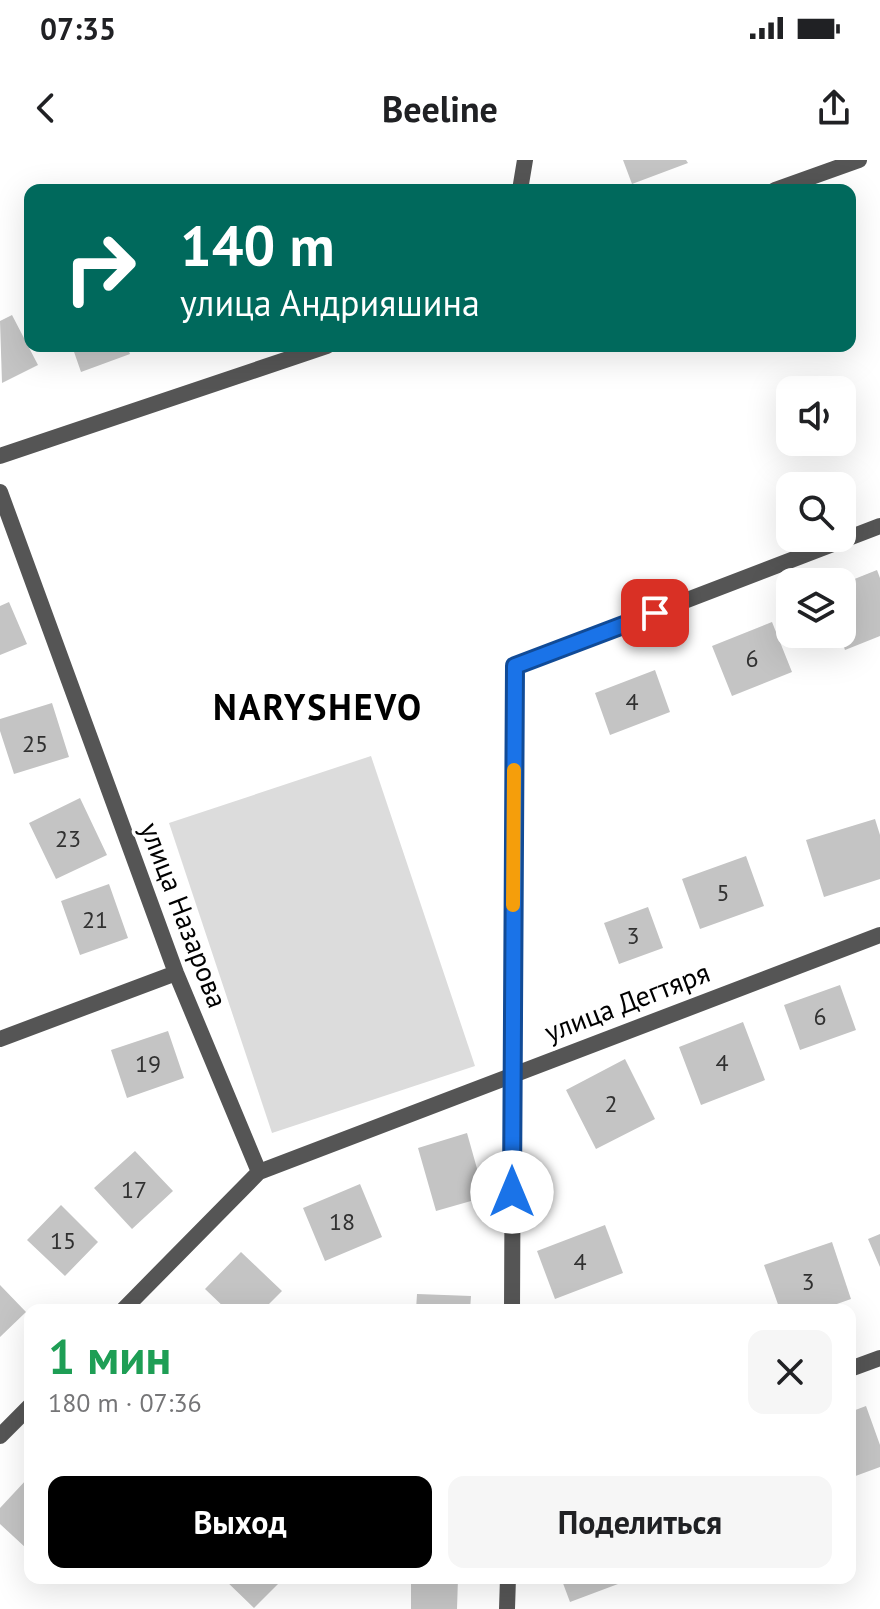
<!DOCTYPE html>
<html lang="ru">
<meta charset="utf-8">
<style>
:root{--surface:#fff;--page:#f6f6f6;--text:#202124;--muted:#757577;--accent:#000}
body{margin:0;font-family:"PT Sans",sans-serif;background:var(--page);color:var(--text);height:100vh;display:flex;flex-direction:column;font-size:30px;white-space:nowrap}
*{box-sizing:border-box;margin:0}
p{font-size:26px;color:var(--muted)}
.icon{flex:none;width:44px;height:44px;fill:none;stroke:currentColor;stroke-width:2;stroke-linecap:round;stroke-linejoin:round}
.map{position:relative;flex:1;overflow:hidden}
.drawer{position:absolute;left:24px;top:1144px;width:832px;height:280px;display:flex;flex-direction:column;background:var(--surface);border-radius:16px;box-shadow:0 8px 32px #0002}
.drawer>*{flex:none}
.top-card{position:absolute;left:24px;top:24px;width:832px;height:168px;border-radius:16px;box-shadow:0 8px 32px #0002;background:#00695c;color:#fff;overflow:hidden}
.fabs{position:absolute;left:776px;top:216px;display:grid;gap:16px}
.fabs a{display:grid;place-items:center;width:80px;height:80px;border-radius:16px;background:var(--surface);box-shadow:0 8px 32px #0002;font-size:40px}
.pin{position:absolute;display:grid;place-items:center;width:68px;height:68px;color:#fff;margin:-34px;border-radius:16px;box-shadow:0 4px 12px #0006}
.me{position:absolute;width:88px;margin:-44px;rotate:0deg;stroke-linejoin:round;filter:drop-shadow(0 0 6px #0008)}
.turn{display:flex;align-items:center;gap:28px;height:168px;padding:0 24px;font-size:36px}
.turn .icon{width:104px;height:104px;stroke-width:2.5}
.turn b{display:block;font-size:56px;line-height:68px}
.round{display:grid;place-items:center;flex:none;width:84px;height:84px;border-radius:16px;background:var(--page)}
.summary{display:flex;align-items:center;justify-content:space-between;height:136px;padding:0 24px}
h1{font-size:48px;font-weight:800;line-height:60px;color:#1e9e55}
.action{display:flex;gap:16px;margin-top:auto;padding:16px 24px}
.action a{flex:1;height:92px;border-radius:16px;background:var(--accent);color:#fff;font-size:32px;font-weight:800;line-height:92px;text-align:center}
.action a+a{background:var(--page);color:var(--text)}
.status{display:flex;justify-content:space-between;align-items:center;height:56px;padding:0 40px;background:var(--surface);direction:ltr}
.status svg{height:22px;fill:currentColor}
header{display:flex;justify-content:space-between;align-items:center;height:104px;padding:0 24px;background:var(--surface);font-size:36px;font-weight:800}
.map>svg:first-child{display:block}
</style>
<div class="status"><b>07:35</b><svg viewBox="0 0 49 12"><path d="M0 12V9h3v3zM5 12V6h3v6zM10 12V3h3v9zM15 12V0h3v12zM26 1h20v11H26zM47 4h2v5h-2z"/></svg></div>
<header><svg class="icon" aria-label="back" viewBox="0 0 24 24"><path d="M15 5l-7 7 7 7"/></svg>Beeline<svg class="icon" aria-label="share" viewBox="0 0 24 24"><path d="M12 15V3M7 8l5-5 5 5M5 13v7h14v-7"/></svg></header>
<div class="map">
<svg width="880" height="1449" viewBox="0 0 880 1449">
<rect width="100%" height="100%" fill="#fff"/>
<!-- green -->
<path fill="#dcdcdc" d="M 371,596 L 475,906 L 272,973 L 169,663 Z"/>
<!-- building -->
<path fill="#c4c4c4" d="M 623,0 L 686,0 L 688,3 L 632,24 Z
M 12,155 L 38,205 L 2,223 L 0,161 Z
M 72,186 L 127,186 L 130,194 L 81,212 Z
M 877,410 L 880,418 L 880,476 L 845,490 L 839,474 L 842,474 L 842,424 Z
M 9,442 L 27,484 L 0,495 L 0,446 Z
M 772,462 L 792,512 L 732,536 L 712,486 Z
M 655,510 L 670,552 L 610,575 L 595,533 Z
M 52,543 L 69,597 L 14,614 L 0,571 L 0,559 Z
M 80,638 L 107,695 L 56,719 L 29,663 Z
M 875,659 L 880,675 L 880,719 L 824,737 L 806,680 Z
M 746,696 L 764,746 L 700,769 L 682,719 Z
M 109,724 L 128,778 L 80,795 L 61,741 Z
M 648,747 L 663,788 L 619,804 L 604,763 Z
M 840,825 L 856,870 L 800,890 L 784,845 Z
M 743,862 L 765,920 L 701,945 L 679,887 Z
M 168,871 L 184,918 L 127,938 L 111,890 Z
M 625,899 L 655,959 L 596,989 L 566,930 Z
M 467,973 L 485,1037 L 436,1051 L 418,988 Z
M 135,991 L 173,1031 L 132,1069 L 94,1028 Z
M 360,1024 L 382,1077 L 325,1101 L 303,1048 Z
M 61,1045 L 98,1082 L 65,1116 L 27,1080 Z
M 605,1065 L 623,1113 L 555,1139 L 537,1091 Z
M 880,1074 L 880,1107 L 868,1079 Z
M 832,1082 L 851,1139 L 820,1150 L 780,1150 L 764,1105 Z
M 241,1092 L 282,1131 L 263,1150 L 227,1150 L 205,1129 Z
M 0,1125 L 26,1152 L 0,1177 Z
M 417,1134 L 471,1136 L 470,1150 L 416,1150 Z
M 866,1246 L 880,1285 L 880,1307 L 850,1318 L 850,1252 Z
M 27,1319 L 30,1322 L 30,1384 L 26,1388 L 0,1364 L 0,1348 Z
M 223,1418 L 284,1418 L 254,1448 Z
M 411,1418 L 458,1418 L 457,1449 L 411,1449 Z
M 561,1418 L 616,1418 L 618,1424 L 570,1442 Z"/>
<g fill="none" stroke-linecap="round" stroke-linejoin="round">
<!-- street -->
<path stroke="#555" stroke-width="16" d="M 520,30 L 525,0
M 775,30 L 859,0
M 0,296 L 327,186
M 0,332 L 176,813 L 259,1012 L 123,1150
M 0,879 L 176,813
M 259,1012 L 880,775
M 512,1150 L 515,506 L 880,366
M 850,1209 L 880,1198
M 0,1276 L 30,1246
M 507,1449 L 508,1418"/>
</g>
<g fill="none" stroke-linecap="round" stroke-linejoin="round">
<defs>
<path id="route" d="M 512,1032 L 515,506 L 655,453"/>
</defs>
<!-- route casing -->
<use href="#route" stroke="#114b97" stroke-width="20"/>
<!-- route -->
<use href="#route" stroke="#1a73e8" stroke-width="14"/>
<!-- slow -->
<path stroke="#f59e0b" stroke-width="14" d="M 513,745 L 514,610"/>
</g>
<g text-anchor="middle" stroke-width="7" stroke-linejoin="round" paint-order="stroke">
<!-- number labels -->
<g font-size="24" fill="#313131">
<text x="752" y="507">6</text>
<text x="632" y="550">4</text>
<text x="35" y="592">25</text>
<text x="68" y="687">23</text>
<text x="723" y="741">5</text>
<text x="95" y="768">21</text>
<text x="633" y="784">3</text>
<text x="820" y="865">6</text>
<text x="722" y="911">4</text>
<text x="148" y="912">19</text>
<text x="611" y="952">2</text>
<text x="134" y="1038">17</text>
<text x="342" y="1070">18</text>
<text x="63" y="1089">15</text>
<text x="580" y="1110">4</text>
<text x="808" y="1130">3</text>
</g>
<!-- street labels -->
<g font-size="28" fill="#000" stroke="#fff">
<text transform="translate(184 755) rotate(69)" y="10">улица Назарова</text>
<text transform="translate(627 842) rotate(-21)" y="10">улица Дегтяря</text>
</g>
<!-- district labels -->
<g font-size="36" font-weight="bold" letter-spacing="2" fill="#000" stroke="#fff">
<text x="318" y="560">NARYSHEVO</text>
</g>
</g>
</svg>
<div class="fabs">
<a><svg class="icon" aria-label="sound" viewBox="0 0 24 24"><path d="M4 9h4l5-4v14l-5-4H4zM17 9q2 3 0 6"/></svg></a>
<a><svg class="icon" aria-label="search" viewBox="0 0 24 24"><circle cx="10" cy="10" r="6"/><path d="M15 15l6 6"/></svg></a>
<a><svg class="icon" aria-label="layers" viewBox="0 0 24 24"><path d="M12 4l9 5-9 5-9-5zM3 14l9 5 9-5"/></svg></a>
</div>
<div class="pin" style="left:655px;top:453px;background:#d93025"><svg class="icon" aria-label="arrive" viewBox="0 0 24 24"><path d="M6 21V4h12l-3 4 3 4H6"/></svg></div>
<svg class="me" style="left:512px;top:1032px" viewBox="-20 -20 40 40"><circle r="19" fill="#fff"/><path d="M0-13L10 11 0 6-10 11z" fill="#1a73e8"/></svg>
<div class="top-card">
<div class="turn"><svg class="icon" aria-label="right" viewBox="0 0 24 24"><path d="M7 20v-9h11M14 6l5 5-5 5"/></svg><div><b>140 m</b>улица Андрияшина</div></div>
</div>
<section class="drawer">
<div class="summary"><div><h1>1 мин</h1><p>180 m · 07:36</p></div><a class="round"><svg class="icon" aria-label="close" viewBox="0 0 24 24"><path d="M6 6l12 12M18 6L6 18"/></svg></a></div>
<div class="action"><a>Выход</a><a>Поделиться</a></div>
</section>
</div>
